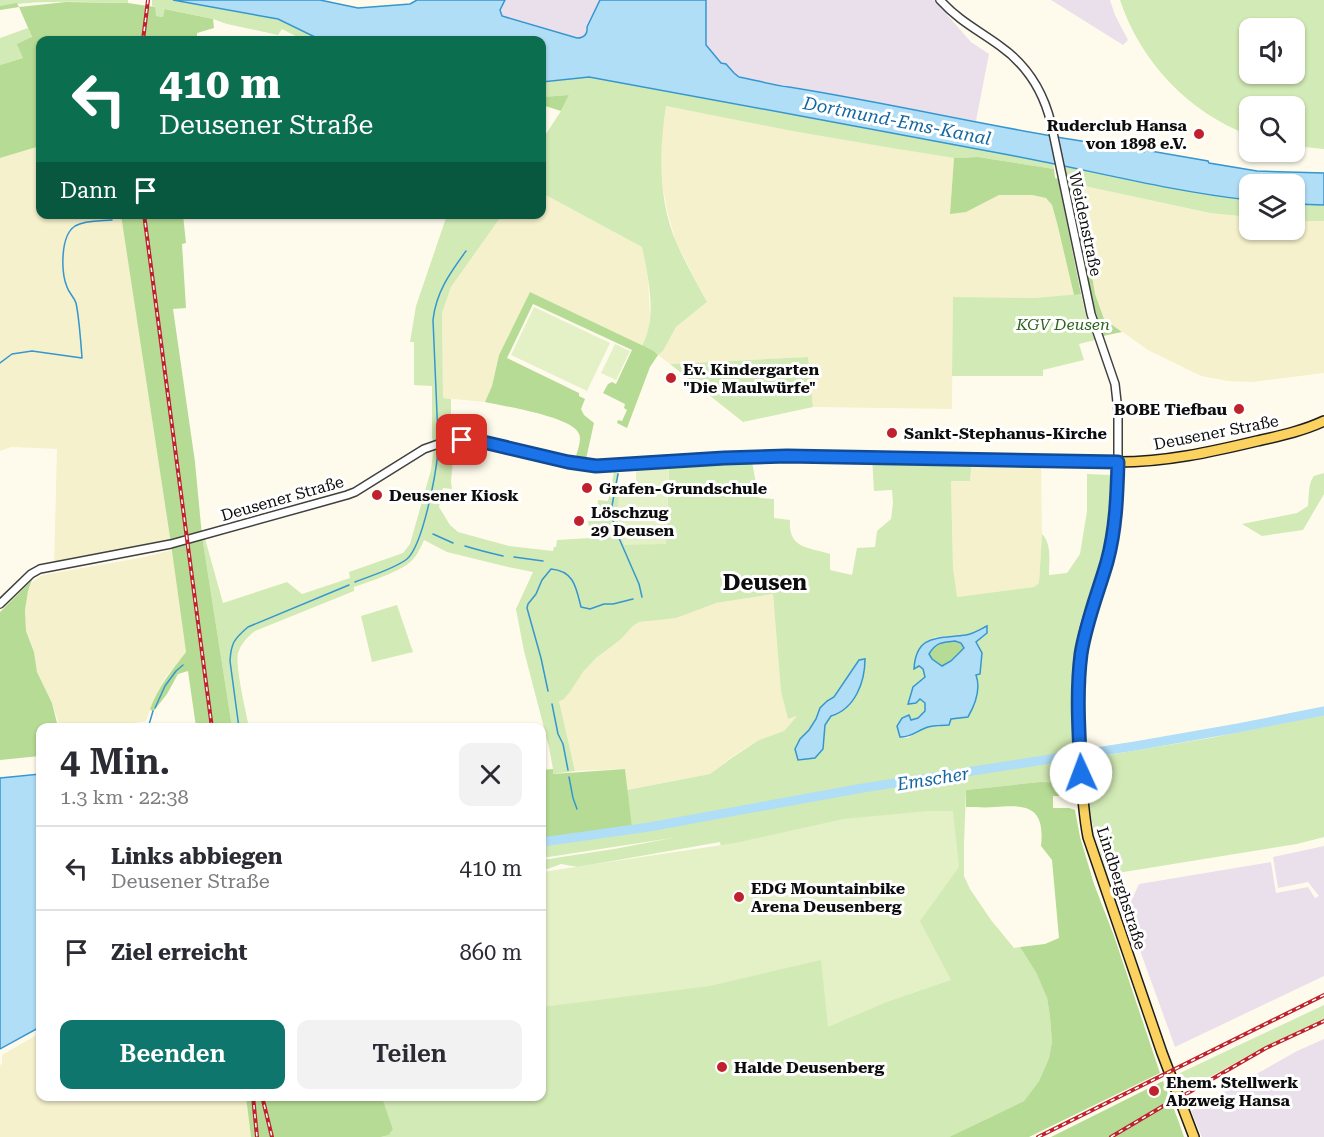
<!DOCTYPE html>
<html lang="de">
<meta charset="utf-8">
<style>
:root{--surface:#fff;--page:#f2f2f3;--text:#2b2b33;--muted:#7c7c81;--line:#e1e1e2;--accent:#0f766e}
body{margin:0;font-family:"Roboto Serif",serif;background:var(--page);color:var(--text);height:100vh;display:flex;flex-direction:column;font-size:22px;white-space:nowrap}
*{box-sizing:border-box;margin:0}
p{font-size:20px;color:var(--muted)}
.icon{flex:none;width:33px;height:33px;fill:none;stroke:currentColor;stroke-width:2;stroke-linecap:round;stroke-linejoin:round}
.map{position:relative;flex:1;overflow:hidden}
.panel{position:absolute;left:36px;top:723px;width:510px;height:378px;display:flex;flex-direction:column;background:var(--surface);border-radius:12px;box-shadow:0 2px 4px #0004}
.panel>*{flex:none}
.banner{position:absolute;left:36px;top:36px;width:510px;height:183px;border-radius:12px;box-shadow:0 2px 4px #0004;background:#0b6e4f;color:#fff;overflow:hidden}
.buttons{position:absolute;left:1239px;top:18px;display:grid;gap:12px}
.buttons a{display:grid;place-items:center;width:66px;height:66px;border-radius:12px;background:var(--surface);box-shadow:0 2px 4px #0004;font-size:30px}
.pin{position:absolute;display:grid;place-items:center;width:51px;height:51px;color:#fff;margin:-26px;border-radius:12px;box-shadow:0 3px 9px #0006}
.me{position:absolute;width:66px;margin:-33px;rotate:358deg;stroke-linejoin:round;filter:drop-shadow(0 0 4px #0008)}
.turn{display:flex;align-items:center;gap:21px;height:126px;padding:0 24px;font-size:27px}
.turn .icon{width:78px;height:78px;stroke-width:2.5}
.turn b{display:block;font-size:42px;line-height:51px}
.then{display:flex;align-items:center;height:57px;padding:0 24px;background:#0003;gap:12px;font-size:22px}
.round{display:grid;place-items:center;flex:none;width:63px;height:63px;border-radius:12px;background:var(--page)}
.headline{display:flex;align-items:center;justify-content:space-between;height:102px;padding:0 24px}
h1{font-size:36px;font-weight:600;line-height:45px}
.cta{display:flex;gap:12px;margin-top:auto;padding:12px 24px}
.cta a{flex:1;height:69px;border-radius:12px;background:var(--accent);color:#fff;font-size:24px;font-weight:600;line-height:69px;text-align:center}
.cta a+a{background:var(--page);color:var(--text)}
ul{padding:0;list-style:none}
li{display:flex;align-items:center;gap:18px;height:84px;padding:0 24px;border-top:2px solid var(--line)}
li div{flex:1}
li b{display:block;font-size:22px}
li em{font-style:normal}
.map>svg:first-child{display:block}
</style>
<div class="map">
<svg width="1324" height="1137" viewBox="0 0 1324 1137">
<rect width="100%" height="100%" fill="#fffbec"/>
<!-- industrial -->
<path fill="#eae0ec" d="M 453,0 L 934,0 L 971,42 L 989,54 L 976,121 L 799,88 L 643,62 L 532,27 Z
M 1051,0 L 1110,0 L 1115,15 L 1128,40 L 1123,45 Z
M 1324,846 L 1324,976 L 1175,1047 L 1126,912 L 1139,884 L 1271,862 L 1276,893 L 1308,887 L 1315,898 L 1319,896 L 1308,882 L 1278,888 L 1273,857 Z
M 1324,1039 L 1324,1137 L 1202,1137 L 1191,1111 L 1297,1051 Z"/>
<!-- farmland -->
<path fill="#f5f1cc" d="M 666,106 L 792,131 L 954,158 L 950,213 L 999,195 L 1032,195 L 1046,198 L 1052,205 L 1058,227 L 1074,295 L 1034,298 L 953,297 L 952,409 L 813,407 L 808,357 L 670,364 L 658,355 L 663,351 L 676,327 L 707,302 L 676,242 L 668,214 L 663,189 L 661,167 L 662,134 Z
M 40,146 L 40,214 L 121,215 L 171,544 L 54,566 L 57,449 L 11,447 L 0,451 L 0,158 Z
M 1080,185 L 1210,213 L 1249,217 L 1250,230 L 1294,230 L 1295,221 L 1324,221 L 1324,373 L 1252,382 L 1228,381 L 1201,376 L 1148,350 L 1104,319 L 1095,294 L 1079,196 Z
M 542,193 L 642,247 L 648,279 L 650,315 L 648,335 L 642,346 L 530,292 L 499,355 L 492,386 L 485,402 L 443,398 L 442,313 L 451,287 L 502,215 L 542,214 Z
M 972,458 L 1041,460 L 1042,534 L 1039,583 L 1034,587 L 956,597 L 953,568 L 951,481 L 970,481 Z
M 172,550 L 186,652 L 165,678 L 155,696 L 146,721 L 109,727 L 60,727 L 52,703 L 37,672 L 34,652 L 26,631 L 25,610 L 28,591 L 32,582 L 43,575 L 145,557 Z
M 773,594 L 781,692 L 788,719 L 798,715 L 784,731 L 759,740 L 733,756 L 710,774 L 627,790 L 625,769 L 575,771 L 559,701 L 563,700 L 570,692 L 583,672 L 596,658 L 620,640 L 633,626 L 639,622 L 686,614 L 703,606 L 716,603 Z
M 40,1033 L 40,1096 L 246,1097 L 251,1137 L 0,1137 L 0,1065 L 2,1064 L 2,1055 Z"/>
<!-- green -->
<path fill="#d2eab5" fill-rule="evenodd" d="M 0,0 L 128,0 L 128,3 C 85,2 42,0 0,6 Z
M 152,0 L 173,0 L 272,18 L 285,22 L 321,40 L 303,40 L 282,29 L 278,35 L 227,24 L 213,19 L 166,9 L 163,17 L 155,16 L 155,7 L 152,6 Z
M 1120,0 L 1324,0 L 1324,149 L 1295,146 L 1294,106 L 1250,106 L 1249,135 C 1189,113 1140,61 1120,0 ZM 1250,28 L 1294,28 L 1294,74 L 1250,74 Z
M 28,28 L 32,38 L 23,58 L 0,65 L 0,38 Z
M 589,77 L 1053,163 L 1054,169 L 978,157 L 954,158 L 892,148 L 792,131 L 666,106 C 659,151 658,201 677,244 C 686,264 697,283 707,302 L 676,327 L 663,351 L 658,355 L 654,351 L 642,346 C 658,316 648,278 642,247 L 542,193 L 542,140 L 561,111 L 569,95 L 542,97 L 542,82 Z
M 1065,166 L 1177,189 L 1249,200 L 1249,217 L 1210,213 L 1080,185 L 1076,177 L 1067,180 Z
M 1294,204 L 1324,205 L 1324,221 L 1295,221 Z
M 447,215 L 502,215 L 451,287 L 442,313 L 443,398 L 451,399 L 451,434 L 454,448 L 451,482 L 452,489 L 443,488 L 439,507 L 450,525 L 458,532 L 509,546 L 553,551 L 554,547 L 556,547 L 557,540 L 591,538 L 588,521 L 598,520 L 597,510 L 598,500 L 608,501 L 614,472 L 619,473 L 615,493 L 619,493 L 618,528 L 666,544 L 669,468 L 752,462 L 759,498 L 774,499 L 774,518 L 790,520 C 788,549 808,547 830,554 L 830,570 L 852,575 L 857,548 L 875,547 L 877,531 L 891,519 L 893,503 L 892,490 L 874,491 L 872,456 L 972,458 L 970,481 L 951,481 L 953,568 L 957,597 L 1034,587 L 1039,583 L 1042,534 C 1052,544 1049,562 1049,575 L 1067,573 L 1080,554 L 1087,511 L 1087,474 L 1112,475 C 1112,504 1108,533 1101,561 C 1094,586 1082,610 1077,636 C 1069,682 1074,728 1076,774 L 1074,783 L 1040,782 L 966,790 L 964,844 L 964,876 L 970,889 L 991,920 L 1014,948 L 1020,947 L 1038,975 L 1047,998 L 1050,1017 L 1052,1042 L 1049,1058 L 1039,1081 L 1024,1101 L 949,1137 L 381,1137 L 389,1135 L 393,1129 L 382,1097 L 542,1096 L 542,954 L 725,870 L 720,842 L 578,867 L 561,864 L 542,871 L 542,860 L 614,849 L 672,838 L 542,858 L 542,842 L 631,828 L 627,790 L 710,774 L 733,757 L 759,740 L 784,731 L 797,716 L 788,719 L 781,692 L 773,594 L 716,603 L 676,618 L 639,622 L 633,626 L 620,640 L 596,658 L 583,672 L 570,692 L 563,700 L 559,701 L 575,771 L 553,774 L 553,769 L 549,747 L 524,651 L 516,609 L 533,572 L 508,567 L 447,552 L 424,540 C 420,549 416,558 408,564 C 395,573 369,582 354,587 L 354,591 L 255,631 C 247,637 241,644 238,653 C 235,666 246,712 249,727 L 232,727 L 202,536 L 204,535 L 223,603 L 287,582 L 302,594 L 350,578 L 349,572 L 403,553 L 410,544 L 431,470 L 434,445 L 432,438 L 432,386 L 414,385 L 414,342 L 410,342 L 416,306 ZM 987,633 L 976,642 L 976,675 L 978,689 L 975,700 L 968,717 L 951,719 L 939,727 L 931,726 L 922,729 L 908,738 L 900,737 L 897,726 L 902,718 L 908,715 L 911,720 L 918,718 L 925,711 L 925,703 L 913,687 L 925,677 L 923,669 L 919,665 L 915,668 L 929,640 L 936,637 ZM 859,660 L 825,725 L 822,749 L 800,739 L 809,730 L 816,719 L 820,708 L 827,701 L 834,697 Z
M 1081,294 L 1086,316 L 1095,340 L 1079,344 L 1084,360 L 1043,370 L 1043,376 L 952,376 L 953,297 L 1034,298 Z
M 808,357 L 813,407 L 743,422 L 670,364 Z
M 1324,473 L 1324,494 L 1303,530 L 1262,536 L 1242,524 L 1297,513 L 1308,506 C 1309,498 1308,482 1314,476 C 1315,476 1323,473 1324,473 Z
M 397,605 L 413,652 L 372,662 L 361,616 Z
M 1324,715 L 1324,837 L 1297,844 L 1130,871 C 1122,872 1111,876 1106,869 C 1093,833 1085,798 1084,759 L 1210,738 Z
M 1324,1005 L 1324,1019 L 1257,1051 L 1186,1090 L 1180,1073 Z"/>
<!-- forest -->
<path fill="#b6db94" d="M 66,2 L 128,3 L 155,7 L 156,16 L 163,17 L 165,9 L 213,19 L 214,28 L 197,33 L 197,37 L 177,40 L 40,40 L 40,146 L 0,158 L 0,65 L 23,58 L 17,44 L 32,37 L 19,7 L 0,10 L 0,6 L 17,3 L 19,7 Z
M 569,95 L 561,111 L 542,105 L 542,97 Z
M 978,157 L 1054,169 L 1055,178 L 1058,179 L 1081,294 L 1074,295 L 1058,227 L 1052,205 L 1046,198 L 1032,195 L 999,195 L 966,212 L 950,214 L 954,158 Z
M 1076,177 L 1080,185 L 1079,196 L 1095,294 L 1104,319 L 1122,332 L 1103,336 L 1093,303 L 1067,180 Z
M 121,215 L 183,215 L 186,243 L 182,244 L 186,308 L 173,309 L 195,462 L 202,536 L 232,727 L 196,727 L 188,671 L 178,674 L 167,694 L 153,712 L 150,709 C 158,687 172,670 186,652 L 171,544 Z
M 530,292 L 654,351 L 658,355 L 650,367 L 627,428 L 617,423 L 618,420 L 622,421 L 627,410 L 624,408 L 625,404 L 603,393 L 608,384 L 612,382 L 616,384 L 632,350 L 533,304 L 507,358 L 579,393 L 579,396 L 585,399 L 581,409 L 584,415 L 594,423 L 586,459 L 576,457 C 577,451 582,440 579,434 C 573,417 503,406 485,402 L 492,386 L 499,355 Z
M 32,580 L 28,591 L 25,610 L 26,631 L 34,652 L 37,672 L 52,703 L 58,727 L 40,728 L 40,756 L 0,760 L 0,612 Z
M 955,641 L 961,643 L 964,648 L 952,661 L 942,666 L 932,659 L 929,654 C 936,642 943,642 955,641 Z
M 553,769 L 553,774 L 625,769 L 632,828 L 542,842 L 542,770 Z
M 1040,782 L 1074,783 L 1074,796 L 1053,796 L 1053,808 L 1069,808 L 1075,810 L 1080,837 L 1094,884 L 1114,936 L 1160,1073 L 1029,1137 L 949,1137 L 1024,1101 L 1039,1081 L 1049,1058 L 1052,1042 L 1050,1017 L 1047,998 L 1037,974 L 1020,947 L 1045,944 L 1059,938 L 1052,860 L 1041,846 C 1045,808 1029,804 995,807 C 985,808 975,807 966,807 L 966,790 Z
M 1163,1081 C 1170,1100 1178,1118 1184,1137 L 1051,1137 Z
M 246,1097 L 382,1097 L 393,1129 L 389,1135 L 381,1137 L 251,1137 Z"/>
<!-- pitch -->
<path fill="#e4f1c7" d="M 534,307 L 610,343 L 587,391 L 511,355 Z
M 615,344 L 630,351 L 616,380 L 601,373 Z
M 669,468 L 666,544 L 624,545 L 618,528 L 619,493 L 636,494 L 636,471 Z
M 927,811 L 953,811 L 959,867 L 920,921 L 951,980 L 887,1002 L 828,1027 L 821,960 L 710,986 L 542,1007 L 542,872 L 735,843 L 843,819 Z"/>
<!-- water -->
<path fill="#b0def7" stroke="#3596d0" stroke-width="1.5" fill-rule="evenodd" d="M 173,0 L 320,0 L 358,8 L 410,4 L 417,0 L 505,0 L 500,10 L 502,16 L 577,38 C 584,38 588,34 587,27 L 600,0 L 706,0 L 706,45 L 721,63 L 726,64 L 734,73 L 739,77 C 756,80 772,85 789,87 C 889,103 987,126 1087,142 L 1090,142 L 1091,140 L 1110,144 L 1110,146 L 1144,152 L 1145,150 L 1208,161 L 1209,163 L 1257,171 L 1324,173 L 1324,205 L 1295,204 L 1294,184 L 1250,184 L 1249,200 C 1167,191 1086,169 1004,154 C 866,128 727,102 589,77 L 542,82 L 542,40 L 321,40 L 278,19 Z
M 987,626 L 987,633 L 976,642 L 982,653 L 980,674 L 976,675 C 981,689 975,705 968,717 L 951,719 L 949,725 C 942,726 935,725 928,727 C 918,730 911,738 900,737 L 897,726 L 902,718 L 909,715 L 911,720 L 918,718 L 925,711 L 925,703 L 920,699 L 916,703 L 908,704 L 913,687 L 925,677 L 923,669 L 919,666 L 914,669 C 916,633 939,639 966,635 C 973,634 981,629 987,626 ZM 955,641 L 961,643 L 964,648 L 951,661 L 942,666 L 932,659 L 929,654 C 936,642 943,642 955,641 Z
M 865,659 C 865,682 855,709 831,716 L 825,725 L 823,749 L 815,758 L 798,760 L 795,749 L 800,739 L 809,730 L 816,719 L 820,708 L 827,701 L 834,697 L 859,660 Z
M 40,774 L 40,1027 L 0,1049 L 0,778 Z"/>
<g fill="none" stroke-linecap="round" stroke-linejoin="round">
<!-- stream -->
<path stroke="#3596d0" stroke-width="1.5" d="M 0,363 L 12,354 L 32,351 L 82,358 C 81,344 79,317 76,303 C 74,297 69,293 67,287 C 61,272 60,236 75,226 C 85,220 101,221 112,220
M 438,437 L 433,320 C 436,292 450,273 466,251
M 618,474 L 611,511 L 615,529 L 639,584 L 642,597
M 433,534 L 453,543
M 465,546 C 478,550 490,553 503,556
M 514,557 L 543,561
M 355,582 C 370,576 394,569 407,559 C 423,545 436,474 438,451
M 548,691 L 541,658 L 527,608 L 528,604 L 536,594 L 542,580 L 551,569 C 574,571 576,587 581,607 L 590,609 L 604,604 L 613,604 L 633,599
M 552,704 L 558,734 L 563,744 L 568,770
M 155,708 L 165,686 L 176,671 L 183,665
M 148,728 L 153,711
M 239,728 L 230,661 C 231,643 234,639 248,627 L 349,585
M 569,777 L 573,798 L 577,809"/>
<!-- river -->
<path stroke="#b0def7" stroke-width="9" d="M 542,842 L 649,827 L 863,788 L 1135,746 L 1238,728 L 1324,711"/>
<defs>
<path id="minor" d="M 0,604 L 31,574 L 40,569 L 171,544 L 347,495 L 355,492 L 424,449 L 444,442 L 472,440 L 568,462 L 596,466 L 724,457 L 787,456 L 1118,462 L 1118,411 L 1115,384 L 1091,314 L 1051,123 C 1043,90 1027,65 1000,46 C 978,30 959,21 940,0"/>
<path id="major" d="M 1194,1137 L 1162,1053 L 1088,837 C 1082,806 1081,774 1079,741 C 1078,708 1077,674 1083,641 C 1088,614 1099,588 1107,562 C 1116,529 1117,496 1118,462 C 1166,462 1211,452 1257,441 C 1279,436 1303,431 1324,421"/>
</defs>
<!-- minor casing -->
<use href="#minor" stroke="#404040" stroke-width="10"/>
<!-- major casing -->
<use href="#major" stroke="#1e1e1e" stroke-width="12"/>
<!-- minor -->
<use href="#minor" stroke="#fff" stroke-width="7"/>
<!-- major -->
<use href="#major" stroke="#fbd260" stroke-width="9"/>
<defs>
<path id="rail" d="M 143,40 L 148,0
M 144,214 L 212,728
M 1186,1094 L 1266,1048 L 1324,1021
M 253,1096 L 257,1137
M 262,1096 L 272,1137
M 1038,1137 L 1324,995
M 1111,1137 L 1170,1102"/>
</defs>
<!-- rail casing -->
<use href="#rail" stroke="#bf222d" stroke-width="4"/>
<!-- rail -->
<use href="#rail" stroke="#fff" stroke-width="1.5" stroke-dasharray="4.5" stroke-linecap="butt"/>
</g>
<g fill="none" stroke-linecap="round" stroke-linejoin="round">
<defs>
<path id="route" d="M 462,440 L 479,441 L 568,462 L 596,466 L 724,458 L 787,456 L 1118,462 C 1117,496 1116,529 1107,562 C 1098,593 1086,622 1081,654 C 1076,693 1079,734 1081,773"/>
</defs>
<!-- route casing -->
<use href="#route" stroke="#114b97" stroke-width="15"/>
<!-- route -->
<use href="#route" stroke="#1a73e8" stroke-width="10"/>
</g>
<!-- markers -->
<g fill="#bf222d" stroke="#fff" stroke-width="2">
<circle cx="1199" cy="134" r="6"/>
<circle cx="671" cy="378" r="6"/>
<circle cx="1239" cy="409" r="6"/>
<circle cx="892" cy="433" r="6"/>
<circle cx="587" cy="488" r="6"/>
<circle cx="377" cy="495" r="6"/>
<circle cx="579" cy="521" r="6"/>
<circle cx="739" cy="897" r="6"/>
<circle cx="722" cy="1067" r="6"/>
<circle cx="1154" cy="1091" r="6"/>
</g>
<g text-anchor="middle" stroke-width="6" stroke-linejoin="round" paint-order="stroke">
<!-- poi labels -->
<g font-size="16" font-weight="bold" fill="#0d0d0d" stroke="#fff" text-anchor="start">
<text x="1187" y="131" text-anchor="end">Ruderclub Hansa<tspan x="1187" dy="18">von 1898 e.V.</tspan></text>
<text x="683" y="375">Ev. Kindergarten<tspan x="683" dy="18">"Die Maulwürfe"</tspan></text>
<text x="1227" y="415" text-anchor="end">BOBE Tiefbau</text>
<text x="904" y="439">Sankt-Stephanus-Kirche</text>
<text x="599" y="494">Grafen-Grundschule</text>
<text x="389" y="501">Deusener Kiosk</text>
<text x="591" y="518">Löschzug<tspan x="591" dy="18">29 Deusen</tspan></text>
<text x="751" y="894">EDG Mountainbike<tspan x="751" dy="18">Arena Deusenberg</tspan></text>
<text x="734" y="1073">Halde Deusenberg</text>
<text x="1166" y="1088">Ehem. Stellwerk<tspan x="1166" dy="18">Abzweig Hansa</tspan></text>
</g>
<!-- street labels -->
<g font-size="16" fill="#0d0d0d" stroke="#fff">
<text transform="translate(1086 224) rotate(78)" y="6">Weidenstraße</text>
<text transform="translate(1216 432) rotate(-11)" y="6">Deusener Straße</text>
<text transform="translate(282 498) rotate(-16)" y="6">Deusener Straße</text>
<text transform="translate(1122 888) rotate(72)" y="6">Lindberghstraße</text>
</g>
<!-- park labels -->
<g font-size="16" font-style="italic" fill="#2d651c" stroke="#fff">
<text x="1063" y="330">KGV Deusen</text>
</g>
<!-- water labels -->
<g font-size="18" font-style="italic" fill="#1467a1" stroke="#fff">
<text transform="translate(897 121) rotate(11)" y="6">Dortmund-Ems-Kanal</text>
<text transform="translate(933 779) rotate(-9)" y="6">Emscher</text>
</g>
<!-- district labels -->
<g font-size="22" font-weight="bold" fill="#0d0d0d" stroke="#fff">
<text x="765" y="590">Deusen</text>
</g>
</g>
</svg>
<div class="buttons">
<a><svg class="icon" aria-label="sound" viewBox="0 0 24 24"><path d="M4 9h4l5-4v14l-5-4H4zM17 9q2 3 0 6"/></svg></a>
<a><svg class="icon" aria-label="search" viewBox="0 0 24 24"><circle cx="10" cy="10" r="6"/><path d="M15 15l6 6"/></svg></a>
<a><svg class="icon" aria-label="layers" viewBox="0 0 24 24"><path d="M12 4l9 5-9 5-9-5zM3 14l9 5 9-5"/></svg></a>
</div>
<div class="pin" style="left:462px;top:440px;background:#d93025"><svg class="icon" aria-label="arrive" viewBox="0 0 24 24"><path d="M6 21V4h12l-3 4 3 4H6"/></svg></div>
<svg class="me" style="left:1081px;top:773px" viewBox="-20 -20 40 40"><circle r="19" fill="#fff"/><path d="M0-13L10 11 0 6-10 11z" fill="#1a73e8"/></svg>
<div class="banner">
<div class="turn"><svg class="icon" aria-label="left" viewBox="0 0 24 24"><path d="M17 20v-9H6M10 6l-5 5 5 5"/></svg><div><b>410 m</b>Deusener Straße</div></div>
<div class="then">Dann<svg class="icon" aria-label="arrive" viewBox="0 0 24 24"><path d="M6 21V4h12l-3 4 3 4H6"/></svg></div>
</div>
<section class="panel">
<div class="headline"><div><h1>4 Min.</h1><p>1.3 km · 22:38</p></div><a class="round"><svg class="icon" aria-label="close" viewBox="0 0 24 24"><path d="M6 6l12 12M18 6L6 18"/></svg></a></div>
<ul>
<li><svg class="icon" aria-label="left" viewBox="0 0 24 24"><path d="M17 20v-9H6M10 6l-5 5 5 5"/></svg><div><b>Links abbiegen</b><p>Deusener Straße</p></div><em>410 m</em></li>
<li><svg class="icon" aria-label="arrive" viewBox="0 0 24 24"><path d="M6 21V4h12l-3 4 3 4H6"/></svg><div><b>Ziel erreicht</b></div><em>860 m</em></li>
</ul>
<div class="cta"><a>Beenden</a><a>Teilen</a></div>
</section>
</div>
